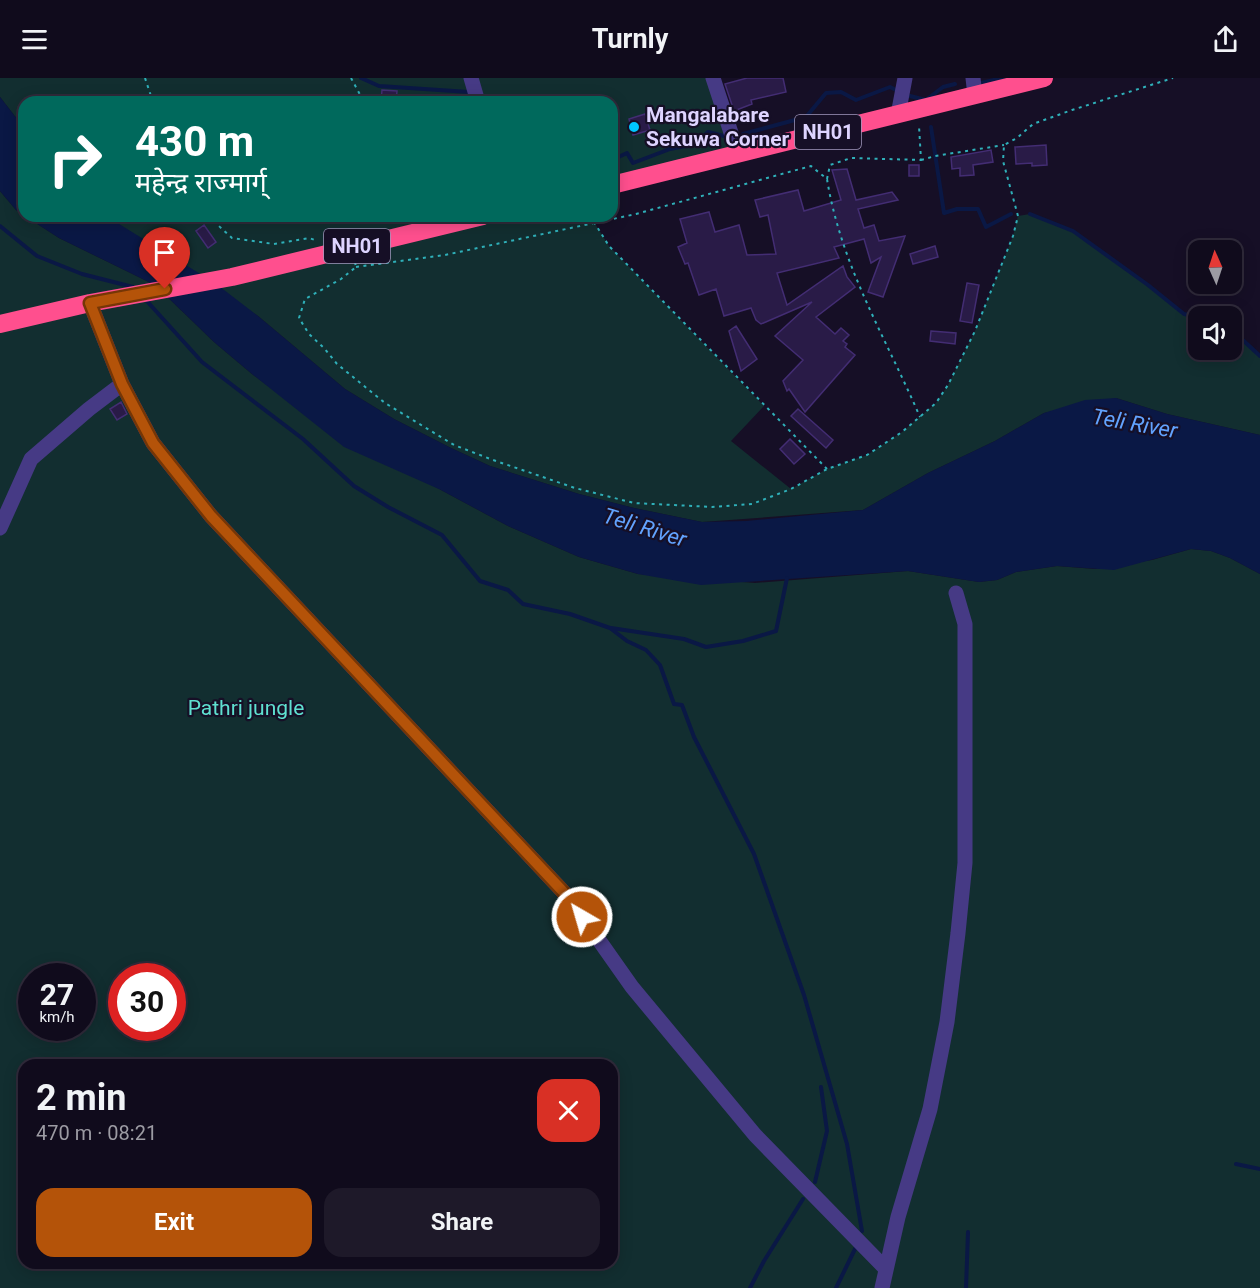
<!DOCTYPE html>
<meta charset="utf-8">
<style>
:root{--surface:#100b1c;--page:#1e1929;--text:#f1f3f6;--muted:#9c9ba3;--line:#302b3b;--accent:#b45309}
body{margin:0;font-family:Roboto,"Noto Sans Devanagari",sans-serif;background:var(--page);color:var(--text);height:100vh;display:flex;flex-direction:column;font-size:22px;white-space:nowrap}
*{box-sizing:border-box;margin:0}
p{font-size:20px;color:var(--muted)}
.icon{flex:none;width:33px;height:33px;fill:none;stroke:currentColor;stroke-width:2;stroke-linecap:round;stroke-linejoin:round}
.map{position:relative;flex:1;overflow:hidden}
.panel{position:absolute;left:18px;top:981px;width:600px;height:210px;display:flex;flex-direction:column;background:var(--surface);border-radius:18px;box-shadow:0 3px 15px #0003,0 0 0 2px var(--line)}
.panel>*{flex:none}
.hud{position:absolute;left:18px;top:18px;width:600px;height:126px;border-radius:18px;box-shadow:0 3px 15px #0003,0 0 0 2px var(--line);background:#00695c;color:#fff;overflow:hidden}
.needle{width:39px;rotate:357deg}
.tools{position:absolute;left:1188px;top:162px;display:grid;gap:12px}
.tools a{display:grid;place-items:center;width:54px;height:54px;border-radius:12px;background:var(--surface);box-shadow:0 3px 15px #0003,0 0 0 2px var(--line);font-size:30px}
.speed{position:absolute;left:18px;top:885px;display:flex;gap:12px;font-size:30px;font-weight:700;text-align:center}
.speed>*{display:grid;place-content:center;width:78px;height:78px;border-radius:50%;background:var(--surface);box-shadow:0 3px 15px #0003,0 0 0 2px var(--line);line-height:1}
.speed small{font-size:15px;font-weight:400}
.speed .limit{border:9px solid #d22;background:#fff;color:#111}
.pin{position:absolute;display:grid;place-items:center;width:51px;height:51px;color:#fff;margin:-62px -26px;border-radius:50% 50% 50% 0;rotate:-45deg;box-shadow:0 0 6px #0007}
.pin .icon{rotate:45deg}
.me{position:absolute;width:66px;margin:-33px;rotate:322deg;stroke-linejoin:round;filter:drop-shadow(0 0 4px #0008)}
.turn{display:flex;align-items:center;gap:21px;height:126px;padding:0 18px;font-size:27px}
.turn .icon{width:78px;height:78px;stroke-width:2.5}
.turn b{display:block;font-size:42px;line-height:51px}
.round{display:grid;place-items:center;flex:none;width:63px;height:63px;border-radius:18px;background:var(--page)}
.headline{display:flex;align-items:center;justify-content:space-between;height:102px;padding:0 18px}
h1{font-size:36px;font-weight:700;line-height:45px}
.action{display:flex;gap:12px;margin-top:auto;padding:12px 18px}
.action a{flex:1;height:69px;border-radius:18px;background:var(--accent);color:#fff;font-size:24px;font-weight:700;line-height:69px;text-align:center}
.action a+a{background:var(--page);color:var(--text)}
header{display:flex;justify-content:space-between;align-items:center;height:78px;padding:0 18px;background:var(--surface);font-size:27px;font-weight:700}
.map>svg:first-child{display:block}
</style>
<header><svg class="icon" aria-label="menu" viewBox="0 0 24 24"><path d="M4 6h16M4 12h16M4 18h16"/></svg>Turnly<svg class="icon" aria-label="share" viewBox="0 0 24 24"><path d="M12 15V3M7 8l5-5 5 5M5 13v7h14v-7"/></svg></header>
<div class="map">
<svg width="1260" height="1210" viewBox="0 0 1260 1210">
<rect width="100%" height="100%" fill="#160f26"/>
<!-- green -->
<path fill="#122e30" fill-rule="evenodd" d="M 0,0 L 713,0 L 738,76 L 612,107 L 612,24 L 24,24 L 24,50 L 0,19 Z
M 0,113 L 16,132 L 59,160 L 155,207 L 214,264 L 252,296 L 291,325 L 441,412 L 508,448 L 579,479 L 638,496 L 755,505 L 908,493 L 979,504 L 997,502 L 1016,494 L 1057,488 L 1095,491 L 1152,482 L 1191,471 L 1211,473 L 1230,480 L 1260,496 L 1260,1210 L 0,1210 ZM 32,898 L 82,898 L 82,950 L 32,950 ZM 122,898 L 172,898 L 172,950 L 122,950 ZM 24,987 L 612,987 L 612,1185 L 24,1185 Z
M 1030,136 L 1073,153 L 1148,207 L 1184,236 L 1198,239 L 1198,272 L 1232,272 L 1232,251 L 1260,277 L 1260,357 L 1167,336 L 1116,320 L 1044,335 L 995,363 L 928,395 L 863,432 L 702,444 L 634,430 L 579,416 L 490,388 L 451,370 L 394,341 L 345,311 L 258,238 L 106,138 L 580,138 L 594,144 L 609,168 L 764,328 L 731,363 L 791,411 L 827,391 L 867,377 L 902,354 L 936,325 L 948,307 L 975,253 L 1013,158 L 1018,138 Z"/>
<!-- water -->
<path fill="#0a1845" d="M 0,19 L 24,50 L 24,137 L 16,132 L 0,113 Z
M 25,138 L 106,138 L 215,205 L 258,238 L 345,311 L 394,341 L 451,370 L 490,388 L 579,416 L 634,430 L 702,444 L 746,443 L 863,432 L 928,395 L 995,363 L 1044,335 L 1085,322 L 1116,320 L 1167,336 L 1260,357 L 1260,496 L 1230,480 L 1211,473 L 1191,471 L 1114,492 L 1057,488 L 1016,494 L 997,502 L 979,504 L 908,493 L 701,507 L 638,496 L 579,479 L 508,448 L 441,412 L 344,369 L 252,296 L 214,264 L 155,207 L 59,160 Z"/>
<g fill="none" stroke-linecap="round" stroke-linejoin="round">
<!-- stream -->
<path stroke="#0a1845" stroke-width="4" d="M 361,0 L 379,8 L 469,14
M 977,6 L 1002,0
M 910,18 L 926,22 L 943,9 L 955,6
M 931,49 L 944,135 L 957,131 L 978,131 L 986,149 L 1011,136
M 743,56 L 806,39 L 826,15 L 841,14 L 856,22 L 890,9 L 896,12
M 612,70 L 612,74
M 612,82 L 627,75 L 633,85 L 670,71 L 696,66 L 708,54 L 724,58
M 1030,136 L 1073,153 L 1148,207 L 1184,236 L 1198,239
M 0,148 L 37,178 L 82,196 L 133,209
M 145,221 L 202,284 L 303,361 L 354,408 L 388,429 L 442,457 L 480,503 L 508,512 L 523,526 L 570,536 L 610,550 L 627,563 L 646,572 L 660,587 L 674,626 L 682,627 L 694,659 L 754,776 L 804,917 L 847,1066 L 862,1153
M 1232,252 L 1260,278
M 611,550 L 684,561 L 706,569 L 743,563 L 776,553 L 787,500
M 1236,1086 L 1260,1091
M 815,1104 L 827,1053 L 821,1009
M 750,1210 L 764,1183 L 803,1121
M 836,1210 L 856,1169
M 966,1210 L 968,1154"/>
</g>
<!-- building -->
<path fill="#291b47" stroke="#432d73" stroke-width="1.5" d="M 747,0 L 783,0 L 786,14 L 751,22 L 752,26 L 734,33 L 725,6 Z
M 382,12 L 397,13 L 396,24 L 381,24 Z
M 645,36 L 650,52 L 633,57 L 629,41 Z
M 1046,67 L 1047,87 L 1032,88 L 1032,85 L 1016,86 L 1015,69 Z
M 991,72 L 993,84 L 973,87 L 974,97 L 960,98 L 960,90 L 952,91 L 951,79 Z
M 909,87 L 919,87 L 919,98 L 909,98 Z
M 847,91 L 856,122 L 892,114 L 898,122 L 858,131 L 864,150 L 874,147 L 879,163 L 905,158 L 883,219 L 868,214 L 881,179 L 871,185 L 864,161 L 834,169 L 839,180 L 777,195 L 787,227 L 843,188 L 847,199 L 855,209 L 816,239 L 835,256 L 841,250 L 849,257 L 843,263 L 847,266 L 845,269 L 855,277 L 805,334 L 789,311 L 787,313 L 783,303 L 803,282 L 775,258 L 812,224 L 761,246 L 756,242 L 751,230 L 724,238 L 716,211 L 699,217 L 688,185 L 685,186 L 678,169 L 687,165 L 680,141 L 709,134 L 715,154 L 739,147 L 747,177 L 776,176 L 768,137 L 760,139 L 755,122 L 798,112 L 804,133 L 841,122 L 832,92 Z
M 204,147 L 216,164 L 208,170 L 196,153 Z
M 935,168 L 938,179 L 913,186 L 910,176 Z
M 967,205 L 979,207 L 972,245 L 960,243 Z
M 736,248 L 757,281 L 741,293 L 729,253 Z
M 931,253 L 956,255 L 955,266 L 930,263 Z
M 121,324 L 127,336 L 117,342 L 110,331 Z
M 798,331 L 833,362 L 826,370 L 791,338 Z
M 790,361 L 805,376 L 794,386 L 780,371 Z"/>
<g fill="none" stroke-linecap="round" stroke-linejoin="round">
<!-- path -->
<path stroke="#2fb0b9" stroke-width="2" stroke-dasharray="3 4.5" stroke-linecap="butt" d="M 145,0 L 153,24
M 351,0 L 364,24
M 921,82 L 935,78 L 1004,67
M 827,101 L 830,87 L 851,80 L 921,82 L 919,48
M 208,138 L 232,160 L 274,166 L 309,160 L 318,163
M 580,138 L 594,144 L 609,168 L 827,391
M 355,184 L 356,189 L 341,201 L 305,221 L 299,240 L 309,256 L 324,270 L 337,286 L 385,325 L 454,367 L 493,382 L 575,410 L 634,425 L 712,429 L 752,426 L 791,411 L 827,391 L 867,377 L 902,354 L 936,325 L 948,307 L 975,253 L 1013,158 L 1018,138 L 1003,83 L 1004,67 L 1017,60 L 1033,46 L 1072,32 L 1173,0
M 356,189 L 445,177 L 636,136 L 811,88 L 827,101 C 841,188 886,260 920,339"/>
<!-- minor -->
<path stroke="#463a85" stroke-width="15" d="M 471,0 L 478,24
M 713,0 L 738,76
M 973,0 L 975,18
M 898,37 L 905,0
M 122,306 L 153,365 L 211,438 L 570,821 L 632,909 L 755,1057 L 885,1190
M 0,450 L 31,381 L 89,331 L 122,306 L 90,225
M 882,1210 L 898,1139 L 930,1031 L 947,944 L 958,855 L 965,785 L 965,546 L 956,515"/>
<!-- highway -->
<path stroke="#ff4f8e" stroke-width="18" d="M 612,107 L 1044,0
M 0,246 L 90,225 L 232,199 L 483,138"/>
</g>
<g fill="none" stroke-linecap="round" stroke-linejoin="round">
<defs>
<path id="route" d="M 165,211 L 90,225 L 122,306 L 153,365 L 211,438 L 570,821 L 582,839"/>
</defs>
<!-- route casing -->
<use href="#route" stroke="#753606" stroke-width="15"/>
<!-- route -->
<use href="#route" stroke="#b45309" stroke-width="10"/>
</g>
<!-- markers -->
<circle fill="#00c7ff" stroke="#160f26" stroke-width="2" cx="634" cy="49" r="6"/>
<g text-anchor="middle" stroke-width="4.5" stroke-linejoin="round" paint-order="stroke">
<!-- shield labels -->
<g fill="#160f26" stroke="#a299be" stroke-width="1.5">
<rect x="795" y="37" width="66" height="34" rx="4.5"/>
<rect x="324" y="151" width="66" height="34" rx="4.5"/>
</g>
<g font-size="20" font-weight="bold" fill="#ded4ff">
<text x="828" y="61">NH01</text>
<text x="357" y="175">NH01</text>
</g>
<!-- poi labels -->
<g font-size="21" font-weight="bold" fill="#ded4ff" stroke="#160f26" text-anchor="start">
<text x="646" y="44">Mangalabare<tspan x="646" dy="24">Sekuwa Corner</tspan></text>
</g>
<!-- park labels -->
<g font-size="21" fill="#5fe0d0" stroke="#160f26">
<text x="246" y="637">Pathri jungle</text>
</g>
<!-- water labels -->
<g font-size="22" font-style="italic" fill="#62a3ff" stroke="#160f26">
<text transform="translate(1135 345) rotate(10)" y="8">Teli River</text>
<text transform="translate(645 449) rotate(17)" y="8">Teli River</text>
</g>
</g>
</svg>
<div class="tools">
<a><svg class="needle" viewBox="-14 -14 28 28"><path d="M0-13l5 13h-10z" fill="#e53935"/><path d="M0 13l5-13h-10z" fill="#9c9ba3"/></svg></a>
<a><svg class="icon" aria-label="sound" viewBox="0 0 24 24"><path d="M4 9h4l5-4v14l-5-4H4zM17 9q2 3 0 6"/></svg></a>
</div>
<div class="speed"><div>27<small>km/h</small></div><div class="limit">30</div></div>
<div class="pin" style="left:165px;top:211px;background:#d93025"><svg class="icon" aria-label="arrive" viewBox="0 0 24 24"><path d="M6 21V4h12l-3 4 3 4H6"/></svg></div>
<svg class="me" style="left:582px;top:839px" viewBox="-20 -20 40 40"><circle r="17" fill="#b45309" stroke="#fff" stroke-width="3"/><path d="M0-11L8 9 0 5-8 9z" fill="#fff"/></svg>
<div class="hud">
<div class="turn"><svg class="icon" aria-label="right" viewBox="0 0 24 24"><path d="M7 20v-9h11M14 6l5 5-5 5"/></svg><div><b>430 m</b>महेन्द्र राज्मार्ग्</div></div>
</div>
<section class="panel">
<div class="headline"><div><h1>2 min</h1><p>470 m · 08:21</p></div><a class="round" style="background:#d93025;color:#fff"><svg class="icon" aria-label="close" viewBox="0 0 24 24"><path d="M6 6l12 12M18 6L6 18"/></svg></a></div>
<div class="action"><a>Exit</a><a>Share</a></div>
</section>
</div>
